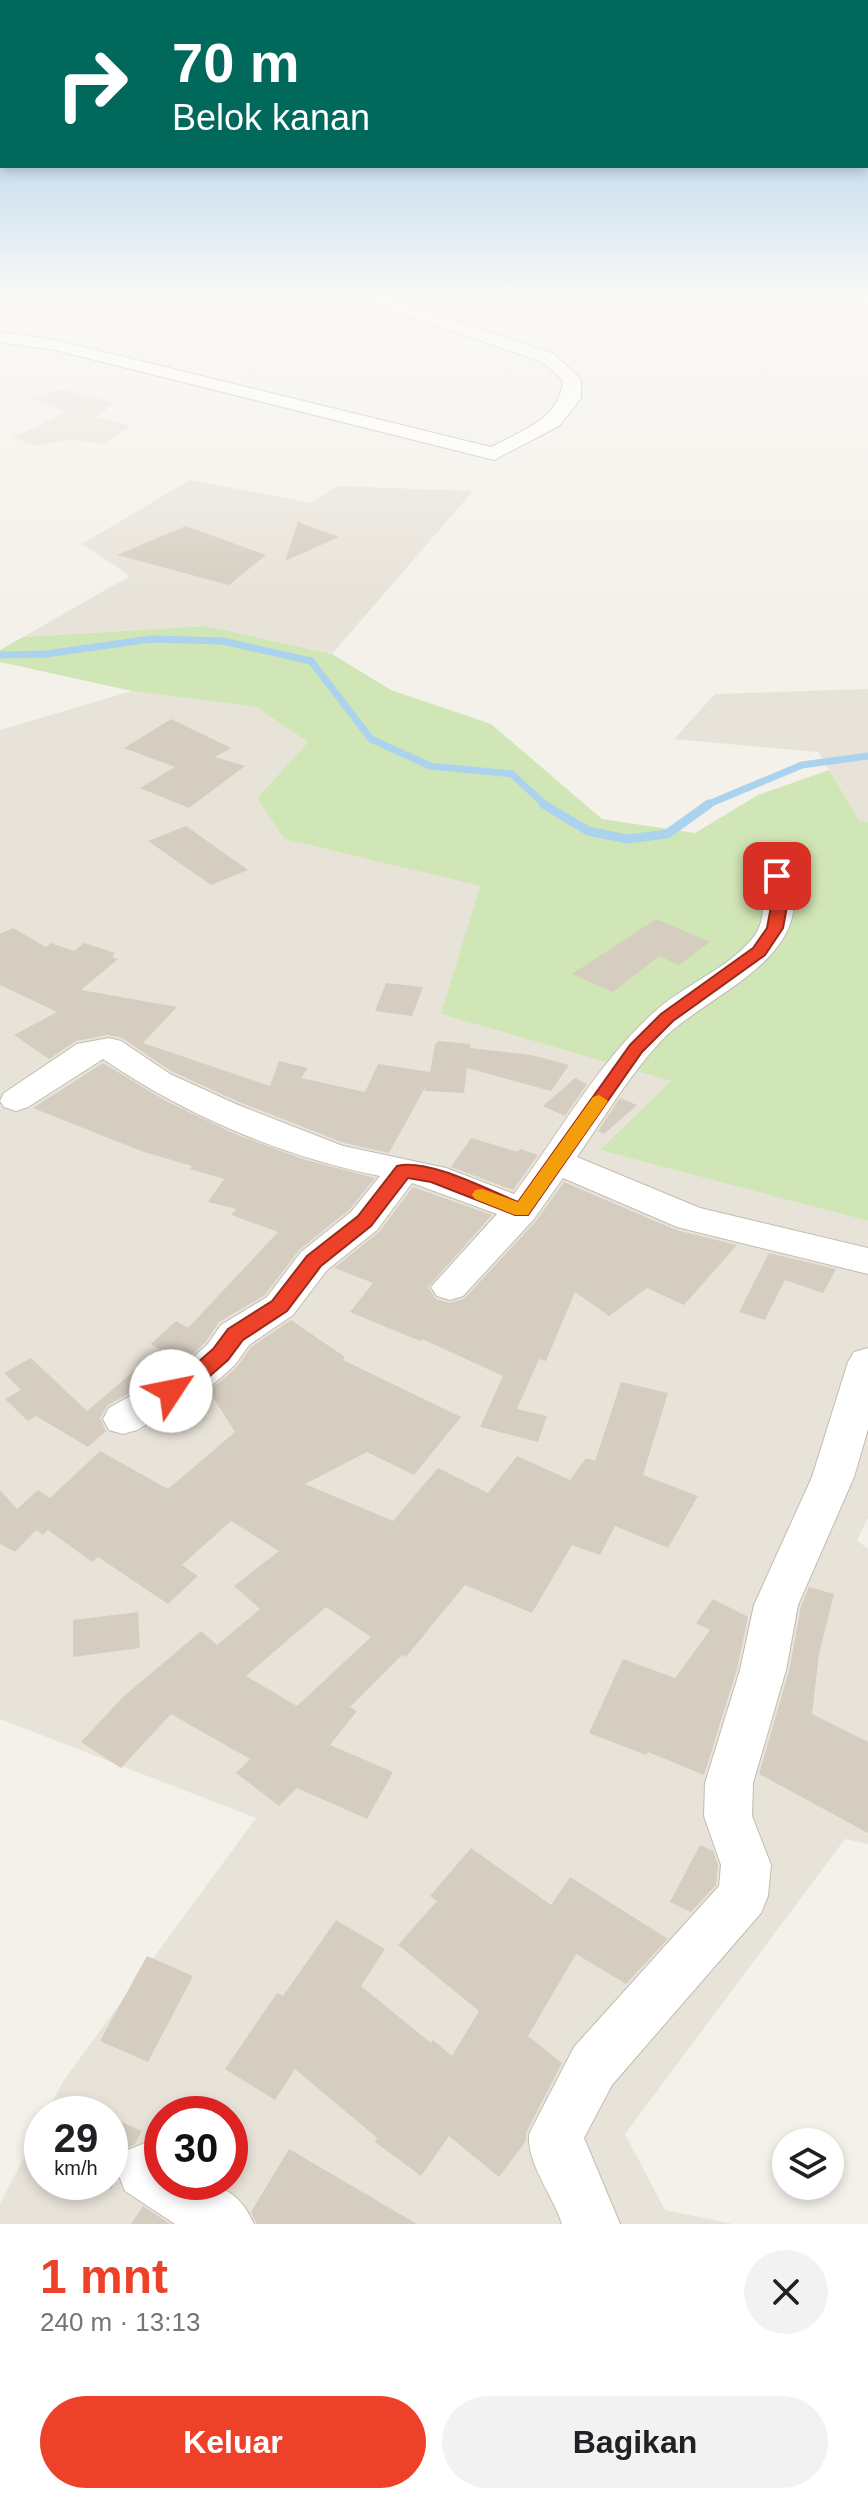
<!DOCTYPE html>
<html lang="id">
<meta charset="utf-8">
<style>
:root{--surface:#fff;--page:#f2f2f2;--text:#202124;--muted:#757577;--accent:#ed4229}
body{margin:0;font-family:Helvetica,sans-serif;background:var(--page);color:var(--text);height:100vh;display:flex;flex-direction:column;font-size:30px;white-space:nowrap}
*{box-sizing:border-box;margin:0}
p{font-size:26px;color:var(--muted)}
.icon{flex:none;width:44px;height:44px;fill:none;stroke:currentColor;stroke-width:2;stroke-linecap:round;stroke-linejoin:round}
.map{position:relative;height:2224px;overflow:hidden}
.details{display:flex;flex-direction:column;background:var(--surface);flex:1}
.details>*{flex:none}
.hud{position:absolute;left:0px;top:0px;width:868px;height:168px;box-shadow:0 4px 12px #0003;background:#00695c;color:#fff;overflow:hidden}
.tools{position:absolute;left:772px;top:2128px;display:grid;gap:16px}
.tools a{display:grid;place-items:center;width:72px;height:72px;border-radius:50%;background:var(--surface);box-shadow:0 4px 12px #0003;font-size:40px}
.speed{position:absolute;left:24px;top:2096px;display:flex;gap:16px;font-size:40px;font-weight:700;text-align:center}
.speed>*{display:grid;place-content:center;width:104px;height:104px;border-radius:50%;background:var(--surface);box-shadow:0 4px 12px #0003;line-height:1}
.speed small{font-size:20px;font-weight:400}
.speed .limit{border:12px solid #d22;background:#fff;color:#111}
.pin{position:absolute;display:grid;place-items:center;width:68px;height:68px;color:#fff;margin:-34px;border-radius:16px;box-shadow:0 4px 12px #0006}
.me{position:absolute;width:88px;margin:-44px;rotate:56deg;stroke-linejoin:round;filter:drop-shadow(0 0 6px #0008)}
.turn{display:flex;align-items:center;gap:28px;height:168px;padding:0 40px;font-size:36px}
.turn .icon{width:104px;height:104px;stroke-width:2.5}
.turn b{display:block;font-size:56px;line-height:68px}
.round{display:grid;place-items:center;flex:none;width:84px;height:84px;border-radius:42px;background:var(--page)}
.head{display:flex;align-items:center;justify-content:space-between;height:136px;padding:0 40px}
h1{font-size:48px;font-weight:700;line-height:60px;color:var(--accent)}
.action{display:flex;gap:16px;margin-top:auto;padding:16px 40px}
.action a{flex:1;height:92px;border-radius:48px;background:var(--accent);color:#fff;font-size:32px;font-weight:700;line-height:92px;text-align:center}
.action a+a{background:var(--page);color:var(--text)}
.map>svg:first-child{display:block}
</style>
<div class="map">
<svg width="868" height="2224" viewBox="0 0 868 2224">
<rect width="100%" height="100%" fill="#f4f1ea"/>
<!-- residential -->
<path fill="#e8e3d9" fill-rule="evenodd" d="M 61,389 L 115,403 L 96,417 L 131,426 L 102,444 L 72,439 L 37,446 L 12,438 L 66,412 L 32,399 Z
M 190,480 L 312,503 L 337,486 L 473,491 L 332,654 L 206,626 L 23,637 L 130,576 L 82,544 Z
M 868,689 L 868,822 L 859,820 L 818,752 L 674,739 L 715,694 Z
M 132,691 L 256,707 L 308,742 L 257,798 L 284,839 L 481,886 L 442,1014 L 672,1081 L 601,1150 L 868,1221 L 868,1518 L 857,1540 L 868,1549 L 868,1844 L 845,1839 L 625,2134 L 665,2210 L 733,2224 L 0,2224 L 0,2204 L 42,2122 L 42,2182 L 110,2182 L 110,2114 L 46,2114 L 64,2080 L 256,1818 L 0,1719 L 0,730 ZM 162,2114 L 230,2114 L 230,2182 L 162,2182 Z"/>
<!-- green -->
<path fill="#d1e6b6" d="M 206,626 L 332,654 L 391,690 L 491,724 L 602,819 L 695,833 L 758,795 L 829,770 L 859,820 L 868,822 L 868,1221 L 600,1150 L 671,1081 L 441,1014 L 480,886 L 284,839 L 257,798 L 308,742 L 256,707 L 132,691 L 0,662 L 0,650 L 23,637 Z"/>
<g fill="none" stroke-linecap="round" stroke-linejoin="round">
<!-- stream-far1 -->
<path stroke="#abd3ed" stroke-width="7" d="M 0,655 L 46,654 L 151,639 L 222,641 L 311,661 L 371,739 L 430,766 L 512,774 L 546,806
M 704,806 L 802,765 L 868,756"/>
<!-- stream -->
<path stroke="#abd3ed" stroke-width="9" d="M 543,804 L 588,831 L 627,839 L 667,834 L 709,804"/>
</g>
<!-- building -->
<path fill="#d5cdc0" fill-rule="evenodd" d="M 298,522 L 339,537 L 285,561 Z
M 186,526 L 266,555 L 229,585 L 117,555 Z
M 171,719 L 231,748 L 215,757 L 245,766 L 189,808 L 140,788 L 175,767 L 124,748 Z
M 186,826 L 248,870 L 211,885 L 148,841 Z
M 656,919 L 710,942 L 679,965 L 659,956 L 613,992 L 572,974 Z
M 13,928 L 46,947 L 51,943 L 74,951 L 84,943 L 115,953 L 112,957 L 118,959 L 81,990 L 177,1007 L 143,1043 L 270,1086 L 279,1061 L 308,1068 L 301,1078 L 365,1092 L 378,1064 L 430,1072 L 435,1044 L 439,1041 L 470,1044 L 470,1048 L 531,1055 L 569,1065 L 551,1091 L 467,1068 L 464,1093 L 425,1091 L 426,1086 L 389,1153 L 344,1143 L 239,1102 L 171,1071 L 122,1038 L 108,1035 L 76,1041 L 49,1059 L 14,1035 L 57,1012 L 0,985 L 0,934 Z
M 386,983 L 423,987 L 412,1016 L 375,1011 Z
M 103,1063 L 166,1101 L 235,1134 L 306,1160 L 375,1178 L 349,1210 L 299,1250 L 265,1295 L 219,1322 L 205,1343 L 180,1365 L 108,1405 L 100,1418 L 106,1431 L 88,1447 L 36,1416 L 28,1421 L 5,1399 L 21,1390 L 4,1373 L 31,1358 L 87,1411 L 160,1349 L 151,1344 L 176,1321 L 188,1328 L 278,1232 L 231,1215 L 236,1209 L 208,1202 L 224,1179 L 190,1169 L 192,1166 L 141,1151 L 33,1108 Z
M 575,1078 L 587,1084 L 565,1116 L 543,1106 Z
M 620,1098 L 637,1105 L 604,1134 L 598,1131 Z
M 471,1138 L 518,1152 L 520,1149 L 538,1155 L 513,1190 L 451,1167 Z
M 564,1182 L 676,1230 L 737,1245 L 684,1305 L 647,1288 L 609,1316 L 575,1292 L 546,1361 L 539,1359 L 517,1409 L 547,1416 L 538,1442 L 480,1427 L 503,1376 L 422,1339 L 420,1341 L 350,1312 L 373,1283 L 334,1268 L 379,1232 L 413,1187 L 492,1215 L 428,1287 L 436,1299 L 449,1303 L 464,1299 L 536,1221 Z
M 769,1253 L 836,1269 L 823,1293 L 785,1280 L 765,1320 L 739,1312 Z
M 291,1320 L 345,1357 L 343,1360 L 461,1417 L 414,1475 L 367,1452 L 305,1484 L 393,1521 L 438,1468 L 488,1493 L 517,1456 L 570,1480 L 586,1458 L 595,1461 L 621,1382 L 668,1393 L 643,1475 L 698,1496 L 668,1548 L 615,1526 L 600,1555 L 572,1545 L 532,1613 L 465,1585 L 406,1657 L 402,1655 L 350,1707 L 357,1711 L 330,1745 L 393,1772 L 367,1819 L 297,1788 L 279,1806 L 236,1773 L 250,1759 L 171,1714 L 121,1768 L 81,1742 L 123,1697 L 201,1631 L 217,1645 L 260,1609 L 234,1586 L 279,1551 L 231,1521 L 182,1565 L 198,1576 L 168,1604 L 98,1557 L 92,1562 L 48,1530 L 43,1535 L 36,1530 L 15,1552 L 0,1544 L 0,1490 L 17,1509 L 38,1490 L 50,1498 L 100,1451 L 168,1489 L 235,1432 L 209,1391 L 237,1367 L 251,1347 ZM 326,1607 L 371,1637 L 297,1706 L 246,1676 Z
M 809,1587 L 834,1594 L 819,1654 L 812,1714 L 868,1742 L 868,1833 L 759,1774 L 789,1671 L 801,1606 Z
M 713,1599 L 748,1617 L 737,1669 L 704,1775 L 648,1752 L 646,1755 L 589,1733 L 623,1659 L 675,1678 L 710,1630 L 696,1623 Z
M 138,1612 L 140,1648 L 73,1657 L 73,1620 Z
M 700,1845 L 713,1851 L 718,1865 L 716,1885 L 691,1912 L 670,1902 Z
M 471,1848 L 551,1905 L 570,1877 L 668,1939 L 626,1984 L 576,1954 L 528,2036 L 562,2063 L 526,2133 L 526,2141 L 499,2177 L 449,2136 L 421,2176 L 375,2142 L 377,2138 L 295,2069 L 275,2100 L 225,2069 L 277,1993 L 283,1996 L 336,1920 L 385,1949 L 361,1986 L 431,2043 L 433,2040 L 452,2056 L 479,2011 L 398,1945 L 437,1901 L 430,1896 Z
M 147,1956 L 193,1976 L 148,2062 L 100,2041 Z
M 110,2117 L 142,2131 L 135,2144 L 122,2150 L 114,2170 L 117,2178 L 110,2191 Z
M 289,2149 L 417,2224 L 257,2224 L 251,2212 Z
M 143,2206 L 170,2224 L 131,2224 Z"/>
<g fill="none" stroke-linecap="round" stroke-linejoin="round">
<defs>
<path id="minor" d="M 351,296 L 384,296 L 554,354 L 581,379 L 581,398 L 559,426 L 494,460 L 55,350 L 0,342 L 0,332 L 55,340 L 491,447 C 521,431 560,419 563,380 L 542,362 L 374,304 L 353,300 Z
M 777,867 L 787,870 C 793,878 793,889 794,899 C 796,967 700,999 660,1042 C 628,1077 604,1118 577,1157 L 700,1208 L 868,1248 L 868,1274 L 677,1227 L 563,1178 L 534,1219 L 463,1296 L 450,1300 L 437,1296 L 431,1287 L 497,1214 L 412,1183 L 377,1230 L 327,1270 L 293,1315 L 249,1345 L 235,1365 L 210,1387 L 137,1430 L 123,1434 L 109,1430 L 103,1419 L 109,1408 L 182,1367 L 207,1345 L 221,1325 L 267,1297 L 301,1252 L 351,1212 L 380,1176 C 283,1157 185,1115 103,1059 L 28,1107 L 16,1111 L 4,1107 L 0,1101 L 4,1093 L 77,1044 L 109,1038 L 121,1041 L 170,1074 L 238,1105 L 343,1146 L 446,1168 L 514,1194 C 559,1134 597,1064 653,1013 C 683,985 725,971 752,939 C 773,914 755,887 767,870 Z
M 868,1348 L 868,1429 L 854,1477 L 798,1605 L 786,1670 L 753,1783 L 752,1816 L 771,1865 L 768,1896 L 761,1913 L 612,2085 L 584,2138 L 620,2224 L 562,2224 C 553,2195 527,2165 529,2134 L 574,2047 L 719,1886 L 721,1865 L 704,1816 L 705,1783 L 740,1670 L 754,1605 L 812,1477 L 848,1362 L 854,1352 Z
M 145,2143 L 162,2150 L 162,2182 C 204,2182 235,2180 254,2224 L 175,2224 L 125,2191 L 117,2171 L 125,2151 Z"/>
</defs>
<!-- minor casing -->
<use href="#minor" stroke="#c2bcb0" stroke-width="2"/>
<!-- minor -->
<use href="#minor" fill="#fff" fill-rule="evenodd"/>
</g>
<!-- sky -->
<linearGradient id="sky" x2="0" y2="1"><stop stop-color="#8fc0ea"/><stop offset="0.49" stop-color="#faf9f6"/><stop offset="1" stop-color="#faf9f6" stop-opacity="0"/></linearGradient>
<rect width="868" height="607" fill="url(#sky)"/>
<!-- route -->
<path fill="#ed4229" stroke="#9a2b1b" stroke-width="2" d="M 777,872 L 785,876 L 788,901 L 783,928 L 765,955 L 673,1021 L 642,1052 L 528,1215 L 515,1215 L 431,1182 L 408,1178 L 371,1226 L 321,1266 L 287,1311 L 243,1340 L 228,1360 L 203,1382 L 179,1396 L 164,1396 L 161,1391 L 164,1385 L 188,1371 L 213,1349 L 228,1329 L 272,1301 L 307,1256 L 358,1216 L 397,1166 C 428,1158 488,1190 518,1202 L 630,1045 L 661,1014 L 753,948 L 767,928 L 772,901 L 769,876 Z"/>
<!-- slow -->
<path fill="#f59e0b" d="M 599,1095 L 608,1101 L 528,1215 L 515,1215 L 475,1199 L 472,1195 L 475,1190 L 482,1189 L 518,1202 L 593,1097 Z"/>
</svg>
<div class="tools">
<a><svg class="icon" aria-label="layers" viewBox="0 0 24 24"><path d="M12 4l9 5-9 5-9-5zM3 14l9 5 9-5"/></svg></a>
</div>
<div class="speed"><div>29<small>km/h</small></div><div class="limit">30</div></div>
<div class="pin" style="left:777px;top:876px;background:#d93025"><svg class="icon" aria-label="arrive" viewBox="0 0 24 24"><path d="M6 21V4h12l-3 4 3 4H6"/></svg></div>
<svg class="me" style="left:171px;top:1391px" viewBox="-20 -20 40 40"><circle r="19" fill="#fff"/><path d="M0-13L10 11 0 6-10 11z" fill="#ed4229"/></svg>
<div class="hud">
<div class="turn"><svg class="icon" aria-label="right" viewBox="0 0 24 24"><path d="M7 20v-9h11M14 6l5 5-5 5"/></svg><div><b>70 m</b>Belok kanan</div></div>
</div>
</div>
<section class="details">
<div class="head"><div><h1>1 mnt</h1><p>240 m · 13:13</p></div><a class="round"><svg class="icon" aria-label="close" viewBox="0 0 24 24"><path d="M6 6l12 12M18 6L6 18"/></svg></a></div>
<div class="action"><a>Keluar</a><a>Bagikan</a></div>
</section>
